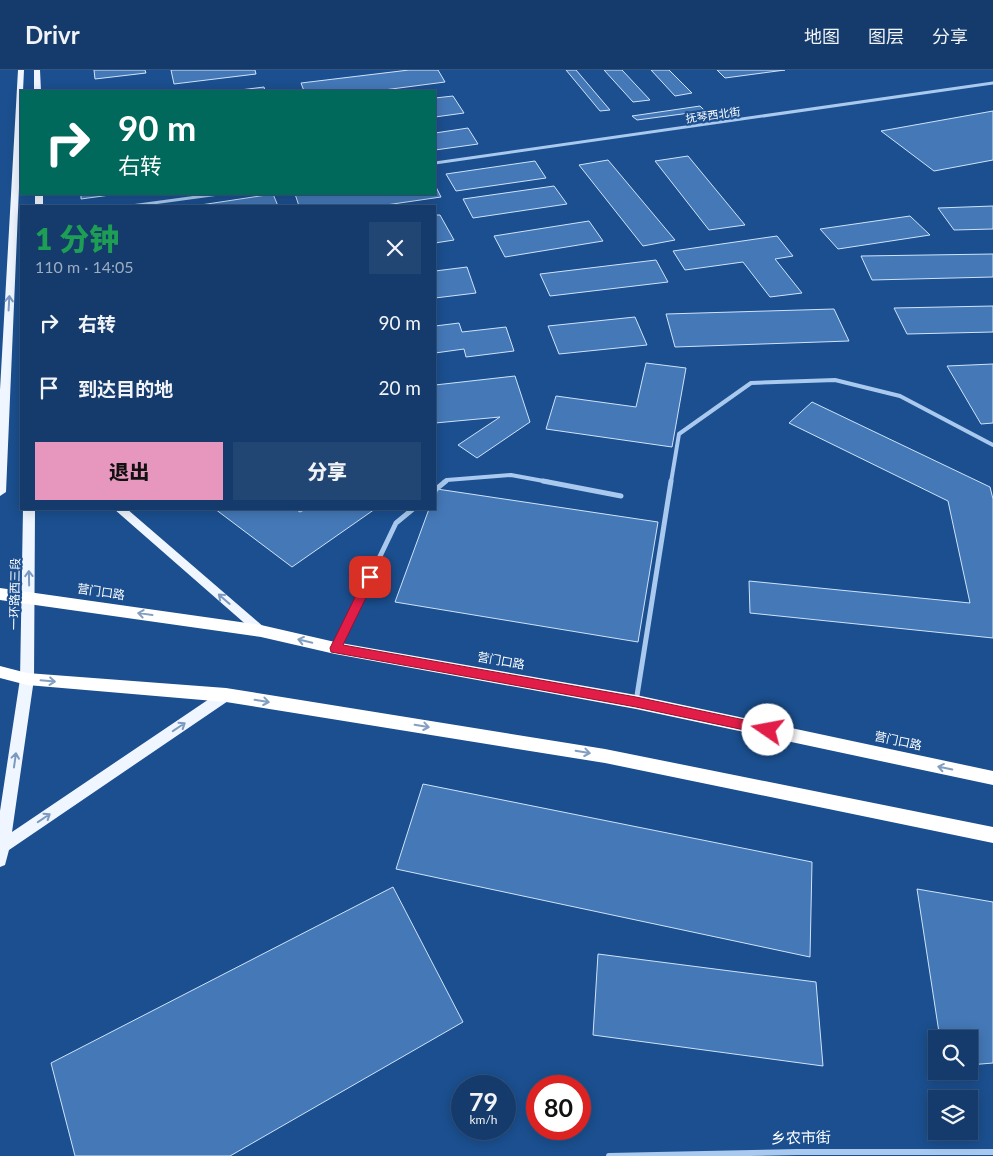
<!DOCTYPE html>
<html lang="zh">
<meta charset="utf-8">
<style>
:root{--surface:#143b6b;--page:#214673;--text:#f1f3f6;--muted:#9dadc1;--line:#33557e;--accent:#e797bd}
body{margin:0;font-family:Lato,"Noto Sans SC",sans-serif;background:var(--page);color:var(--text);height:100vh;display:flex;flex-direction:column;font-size:19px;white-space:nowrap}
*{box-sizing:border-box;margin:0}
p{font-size:16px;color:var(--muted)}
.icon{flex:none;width:28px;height:28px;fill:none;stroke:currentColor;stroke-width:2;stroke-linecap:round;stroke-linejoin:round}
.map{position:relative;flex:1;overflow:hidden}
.details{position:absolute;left:20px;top:135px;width:416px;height:305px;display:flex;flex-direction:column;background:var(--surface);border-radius:0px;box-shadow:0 2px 12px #0003,0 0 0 1px var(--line)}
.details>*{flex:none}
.banner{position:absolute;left:20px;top:20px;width:416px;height:105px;border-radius:0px;box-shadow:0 2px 12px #0003,0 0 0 1px var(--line);background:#00695c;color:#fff;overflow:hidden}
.controls{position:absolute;left:928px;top:960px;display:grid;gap:10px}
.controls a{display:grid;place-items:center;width:50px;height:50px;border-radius:0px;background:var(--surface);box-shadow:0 2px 12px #0003,0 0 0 1px var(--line);font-size:25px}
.speed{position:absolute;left:451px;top:1005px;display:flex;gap:10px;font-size:25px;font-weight:700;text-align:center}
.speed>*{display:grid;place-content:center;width:65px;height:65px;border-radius:50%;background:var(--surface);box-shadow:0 2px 12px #0003,0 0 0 1px var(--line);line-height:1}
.speed small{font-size:12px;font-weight:400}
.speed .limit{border:8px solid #d22;background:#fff;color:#111}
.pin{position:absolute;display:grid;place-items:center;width:42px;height:42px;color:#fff;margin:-21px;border-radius:10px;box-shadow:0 2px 8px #0006}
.me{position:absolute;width:55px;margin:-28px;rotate:282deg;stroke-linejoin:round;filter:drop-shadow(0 0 4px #0008)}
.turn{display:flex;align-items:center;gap:18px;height:105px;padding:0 15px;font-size:22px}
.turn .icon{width:65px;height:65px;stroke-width:2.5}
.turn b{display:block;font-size:35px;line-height:42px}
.round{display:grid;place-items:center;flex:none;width:52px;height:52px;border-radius:0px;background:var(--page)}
.overview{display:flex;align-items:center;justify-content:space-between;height:85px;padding:0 15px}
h1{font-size:30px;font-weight:800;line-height:38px;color:#1e9e55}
.action{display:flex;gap:10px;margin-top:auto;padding:10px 15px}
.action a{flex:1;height:58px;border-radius:0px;background:var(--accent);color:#111;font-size:20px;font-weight:800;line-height:58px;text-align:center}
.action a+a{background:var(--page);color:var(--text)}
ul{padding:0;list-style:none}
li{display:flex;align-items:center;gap:15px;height:65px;padding:0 15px}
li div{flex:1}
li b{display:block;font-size:19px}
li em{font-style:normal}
header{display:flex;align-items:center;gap:30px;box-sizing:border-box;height:70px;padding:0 25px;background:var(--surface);border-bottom:1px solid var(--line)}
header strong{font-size:24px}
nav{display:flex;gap:28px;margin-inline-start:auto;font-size:18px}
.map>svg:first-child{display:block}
</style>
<header>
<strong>Drivr</strong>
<nav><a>地图</a><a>图层</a><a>分享</a></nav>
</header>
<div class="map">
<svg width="993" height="1086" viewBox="0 0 993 1086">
<rect width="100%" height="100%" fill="#1b4f8f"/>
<!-- building -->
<path fill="#4478b7" stroke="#cfe3fa" d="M 94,0 L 145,0 L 146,3 L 95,9 Z
M 171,0 L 255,0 L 256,4 L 174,14 Z
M 409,0 L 438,0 L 445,12 L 376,21 L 304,21 L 301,13 Z
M 566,0 L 576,0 L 610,40 L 600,41 Z
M 604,0 L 622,0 L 650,30 L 633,32 Z
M 651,0 L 669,0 L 692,23 L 675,26 Z
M 717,0 L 785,0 L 725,8 Z
M 264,17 L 265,21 L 232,21 Z
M 453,26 L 464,43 L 435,47 L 435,28 Z
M 700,36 L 705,41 L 637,50 L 632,46 Z
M 993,41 L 993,90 L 934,101 L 881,61 Z
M 468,58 L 478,74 L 435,80 L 435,63 Z
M 688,86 L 745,155 L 709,160 L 655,91 Z
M 608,90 L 675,170 L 643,176 L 579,95 Z
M 535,91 L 546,108 L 456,121 L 446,104 Z
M 435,115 L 441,127 L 379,136 L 299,136 L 295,124 L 435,124 Z
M 554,116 L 567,134 L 473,148 L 463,129 Z
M 81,124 L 110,124 L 110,125 L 81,129 Z
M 273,124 L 278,136 L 194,136 Z
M 993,136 L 993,159 L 954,160 L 938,138 Z
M 435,145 L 440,145 L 454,170 L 435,173 Z
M 910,146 L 930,165 L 838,179 L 820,159 Z
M 589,151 L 603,171 L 505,187 L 494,166 Z
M 777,166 L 793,186 L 775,189 L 802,223 L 770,227 L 743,192 L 685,200 L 673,181 Z
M 993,184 L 993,207 L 872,210 L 861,186 Z
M 656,190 L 668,212 L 550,226 L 540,204 Z
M 467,197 L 476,223 L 435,228 L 435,201 Z
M 993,236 L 993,262 L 907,264 L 894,238 Z
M 834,239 L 849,271 L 675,277 L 666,244 Z
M 635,247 L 647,275 L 559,284 L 548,256 Z
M 459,253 L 462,262 L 506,257 L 514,281 L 466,287 L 464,279 L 435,283 L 435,256 Z
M 646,293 L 686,298 L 672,377 L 546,359 L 556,326 L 636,337 Z
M 993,294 L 993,353 L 981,354 L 947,296 Z
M 515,306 L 530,352 L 477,388 L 458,375 L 500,347 L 435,353 L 435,315 Z
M 812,332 L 990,417 L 993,429 L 993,568 L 750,543 L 749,511 L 970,533 L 948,431 L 789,353 Z
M 437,419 L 658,452 L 638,572 L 395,532 L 429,439 L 435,439 Z
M 215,439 L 295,439 L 300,442 L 306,439 L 375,439 L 292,497 Z
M 423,714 L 812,792 L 810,887 L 396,799 Z
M 393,817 L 463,952 L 230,1086 L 75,1086 L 51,993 Z
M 917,819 L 993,832 L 993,993 L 969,995 L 969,969 L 940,969 Z
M 598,884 L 816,912 L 823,996 L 593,965 Z"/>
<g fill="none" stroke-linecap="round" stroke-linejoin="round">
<!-- street-far3 -->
<path stroke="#a9c9ee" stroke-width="3" d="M 435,93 L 993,13
M 131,136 L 219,124"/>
<!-- street-far2 -->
<path stroke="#a9c9ee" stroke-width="4" d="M 444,412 L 447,410 L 511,405 L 549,412
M 671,412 L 679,364 L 751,313 L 835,310 L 900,326 L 993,375"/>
<!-- street-far1 -->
<path stroke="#a9c9ee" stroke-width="5" d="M 543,411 L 621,426
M 435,420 L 446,411
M 336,578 L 396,453 L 413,439
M 636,632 L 671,411"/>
<!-- street -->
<path stroke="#a9c9ee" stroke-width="6" d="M 609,1086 L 797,1082 L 993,1082"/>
<!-- primary -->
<path fill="#f0f6ff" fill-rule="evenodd" d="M 18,0 L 24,0 L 23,21 L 21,21 L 21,71 L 6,422 L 0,426 L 0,320 Z
M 34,0 L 40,0 L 41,21 L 34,21 Z
M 35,124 L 43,124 L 43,136 L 35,136 Z
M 23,439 L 35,439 L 34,609 L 12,762 L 221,621 L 226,620 L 231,621 L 233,625 L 231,629 L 9,780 L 5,795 L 0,797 L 0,741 L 20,609 Z
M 114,439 L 127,439 L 265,558 L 267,561 L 265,564 L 257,564 Z"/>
<!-- highway -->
<path fill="#fff" fill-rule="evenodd" d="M 0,518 L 261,555 L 335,572 L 636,625 L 993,701 L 993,715 L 636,639 L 335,584 L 261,567 L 0,530 Z
M 0,596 L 27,603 L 226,618 L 605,679 L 993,757 L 993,773 L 605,693 L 226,632 L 27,615 L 0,608 Z"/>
</g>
<!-- one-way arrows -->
<defs><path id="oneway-shaft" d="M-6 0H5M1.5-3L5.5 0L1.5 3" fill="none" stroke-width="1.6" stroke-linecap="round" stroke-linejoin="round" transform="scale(1.25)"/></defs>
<g stroke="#7b9ac1">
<use href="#oneway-shaft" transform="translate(9 233) rotate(-87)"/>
<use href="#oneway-shaft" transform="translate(29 508) rotate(-91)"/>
<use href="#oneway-shaft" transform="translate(224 529) rotate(-139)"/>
<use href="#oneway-shaft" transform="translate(179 657) rotate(-34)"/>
<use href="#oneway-shaft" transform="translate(15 690) rotate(-82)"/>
<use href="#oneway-shaft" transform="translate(44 748) rotate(-34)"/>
</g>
<g stroke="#829ec1">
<use href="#oneway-shaft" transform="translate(145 544) rotate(-172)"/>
<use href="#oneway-shaft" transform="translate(305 571) rotate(-167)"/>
<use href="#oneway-shaft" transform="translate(48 611) rotate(5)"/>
<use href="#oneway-shaft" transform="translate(262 631) rotate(9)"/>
<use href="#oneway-shaft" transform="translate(422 656) rotate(9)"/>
<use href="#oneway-shaft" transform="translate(583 682) rotate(9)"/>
<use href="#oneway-shaft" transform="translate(945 698) rotate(-168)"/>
</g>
<!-- route -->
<path fill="#e11d48" stroke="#92132f" d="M 370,503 L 376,507 L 343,575 L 636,627 L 768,655 L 772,656 L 774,660 L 772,664 L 768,665 L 636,637 L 331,582 L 330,578 L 365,507 Z"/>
<g text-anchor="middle" stroke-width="4.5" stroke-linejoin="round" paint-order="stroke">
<!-- far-street labels -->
<g font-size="11" fill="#fff" stroke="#1b4f8f">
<text transform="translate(713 45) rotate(-8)" y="4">抚琴西北街</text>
</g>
<!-- street labels -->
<g font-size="12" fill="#fff" stroke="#1b4f8f">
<text transform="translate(101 522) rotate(8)" y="4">营门口路</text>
<text transform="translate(15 524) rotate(-89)" y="4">一环路西三段</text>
<text transform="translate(501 591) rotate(10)" y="4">营门口路</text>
<text transform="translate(898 671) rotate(12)" y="4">营门口路</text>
</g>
<!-- near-street labels -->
<g font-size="15" fill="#fff" stroke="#1b4f8f">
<text transform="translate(801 1068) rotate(-1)" y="5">乡农市街</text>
</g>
</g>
</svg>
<div class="controls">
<a><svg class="icon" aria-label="search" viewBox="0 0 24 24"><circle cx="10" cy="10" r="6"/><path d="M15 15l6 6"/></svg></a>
<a><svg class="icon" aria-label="layers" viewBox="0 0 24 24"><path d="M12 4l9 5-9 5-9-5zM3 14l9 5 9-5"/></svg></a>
</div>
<div class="speed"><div>79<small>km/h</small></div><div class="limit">80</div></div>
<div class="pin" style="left:370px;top:507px;background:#d93025"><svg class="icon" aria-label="arrive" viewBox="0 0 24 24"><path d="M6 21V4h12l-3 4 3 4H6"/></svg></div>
<svg class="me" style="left:768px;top:660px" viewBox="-20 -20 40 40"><circle r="19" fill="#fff"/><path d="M0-13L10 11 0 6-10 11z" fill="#e11d48"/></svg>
<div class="banner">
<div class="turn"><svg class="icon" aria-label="right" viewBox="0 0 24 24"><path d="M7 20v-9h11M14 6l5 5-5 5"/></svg><div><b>90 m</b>右转</div></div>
</div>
<section class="details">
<div class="overview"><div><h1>1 分钟</h1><p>110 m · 14:05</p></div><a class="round"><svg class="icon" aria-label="close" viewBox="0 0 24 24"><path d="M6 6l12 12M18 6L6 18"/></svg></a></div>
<ul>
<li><svg class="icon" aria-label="right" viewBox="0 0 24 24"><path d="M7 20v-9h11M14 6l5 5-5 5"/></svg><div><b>右转</b></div><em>90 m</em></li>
<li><svg class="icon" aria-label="arrive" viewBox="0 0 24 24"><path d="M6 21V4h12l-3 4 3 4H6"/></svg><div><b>到达目的地</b></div><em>20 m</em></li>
</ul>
<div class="action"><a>退出</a><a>分享</a></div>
</section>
</div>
